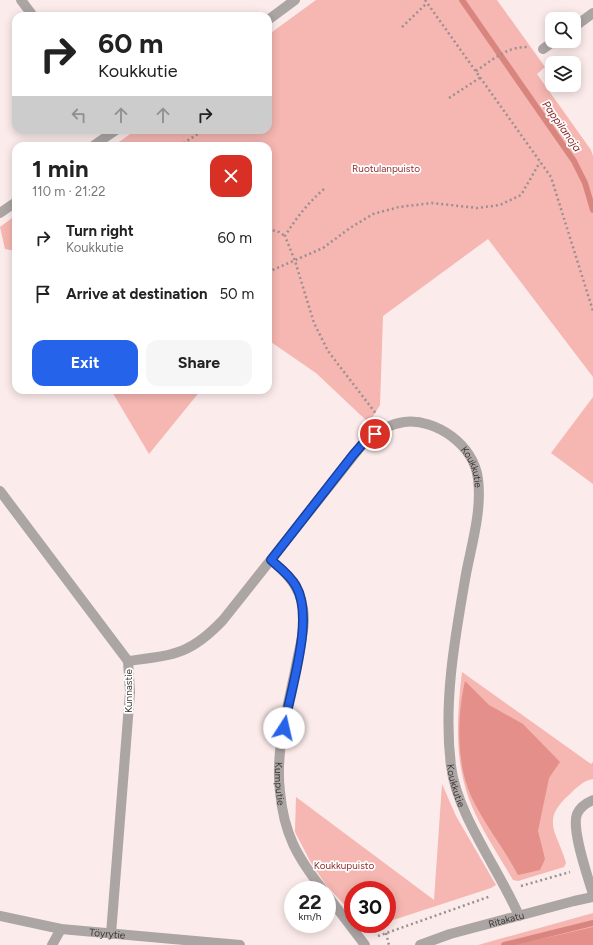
<!DOCTYPE html>
<meta charset="utf-8">
<style>
:root{--surface:#fff;--page:#f6f6f6;--text:#222;--muted:#767676;--accent:#2563eb}
body{margin:0;font-family:Figtree,sans-serif;background:var(--page);color:var(--text);height:100vh;display:flex;flex-direction:column;font-size:15px;white-space:nowrap}
*{box-sizing:border-box;margin:0}
p{font-size:13px;color:var(--muted)}
.icon{flex:none;width:22px;height:22px;fill:none;stroke:currentColor;stroke-width:2;stroke-linecap:round;stroke-linejoin:round}
.map{position:relative;flex:1;overflow:hidden}
.drawer{position:absolute;left:12px;top:142px;width:260px;height:252px;display:flex;flex-direction:column;background:var(--surface);border-radius:12px;box-shadow:0 2px 10px #0003}
.drawer>*{flex:none}
.guide{position:absolute;left:12px;top:12px;width:260px;height:122px;border-radius:12px;box-shadow:0 2px 10px #0003;background:#fff;color:var(--text);overflow:hidden}
.fabs{position:absolute;left:545px;top:12px;display:grid;gap:8px}
.fabs a{display:grid;place-items:center;width:36px;height:36px;border-radius:8px;background:var(--surface);box-shadow:0 2px 10px #0003;font-size:20px}
.speed{position:absolute;left:284px;top:881px;display:flex;gap:8px;font-size:20px;font-weight:700;text-align:center}
.speed>*{display:grid;place-content:center;width:52px;height:52px;border-radius:50%;background:var(--surface);box-shadow:0 2px 10px #0003;line-height:1}
.speed small{font-size:10px;font-weight:400}
.speed .limit{border:6px solid #d22;background:#fff;color:#111}
.pin{position:absolute;display:grid;place-items:center;width:34px;height:34px;color:#fff;margin:-17px;border:2px solid #fff;border-radius:50%;box-shadow:0 1px 4px #0007}
.me{position:absolute;width:44px;margin:-22px;rotate:10deg;stroke-linejoin:round;filter:drop-shadow(0 0 3px #0008)}
.turn{display:flex;align-items:center;gap:14px;height:84px;padding:0 20px;font-size:18px}
.turn .icon{width:52px;height:52px;stroke-width:2.5}
.turn b{display:block;font-size:28px;line-height:34px}
.lanes{display:flex;align-items:center;height:38px;padding:0 20px;background:#0003;justify-content:center;gap:20px;direction:ltr}
.lanes .off{opacity:.35}
.round{display:grid;place-items:center;flex:none;width:42px;height:42px;border-radius:12px;background:var(--page)}
.summary{display:flex;align-items:center;justify-content:space-between;height:68px;padding:0 20px}
h1{font-size:24px;font-weight:700;line-height:30px}
.cta{display:flex;gap:8px;margin-top:auto;padding:8px 20px}
.cta a{flex:1;height:46px;border-radius:12px;background:var(--accent);color:#fff;font-size:16px;font-weight:700;line-height:46px;text-align:center}
.cta a+a{background:var(--page);color:var(--text)}
ul{padding:0;list-style:none}
li{display:flex;align-items:center;gap:12px;height:56px;padding:0 20px}
li div{flex:1}
li b{display:block;font-size:15px}
li em{font-style:normal}
.map>svg:first-child{display:block}
</style>
<div class="map">
<svg width="593" height="945" viewBox="0 0 593 945">
<rect width="100%" height="100%" fill="#fbebea"/>
<!-- green -->
<path fill="#f6b6b1" d="M 316,0 L 497,0 L 545,67 L 537,74 L 591,150 L 593,156 L 593,377 L 488,239 L 383,316 L 380,405 L 369,423 L 316,373 L 268,340 L 268,146 L 113,146 L 136,130 L 268,130 L 268,35 Z
M 16,215 L 16,251 L 5,249 L 0,227 Z
M 111,390 L 201,390 L 149,454 Z
M 593,397 L 593,484 L 551,453 Z
M 462,672 L 591,764 L 593,762 L 593,779 C 584,780 576,788 570,794 C 539,821 558,833 566,863 L 564,867 L 518,881 L 513,880 C 498,854 480,828 469,799 C 454,758 457,715 462,672 Z
M 442,784 L 456,816 L 496,885 L 491,888 L 387,922 L 387,890 L 353,890 L 353,914 L 326,885 L 310,861 L 295,832 L 296,797 L 434,900 Z
M 593,913 L 593,945 L 478,945 Z"/>
<!-- forest -->
<path fill="#e48f89" d="M 465,681 L 489,705 L 523,724 L 560,762 L 549,778 L 538,831 L 545,859 L 540,870 L 518,875 C 504,848 484,824 471,796 C 456,763 457,716 465,681 Z
M 593,927 L 593,945 L 515,945 Z"/>
<g fill="none" stroke-linecap="round" stroke-linejoin="round">
<!-- stream -->
<path stroke="#d9857f" stroke-width="6" d="M 462,0 L 574,161 L 585,183 L 593,210
M 504,945 L 593,923"/>
<!-- path -->
<path stroke="#9b9090" stroke-width="2.5" stroke-dasharray="2 3" stroke-linecap="butt" d="M 425,0 L 551,177 L 593,311
M 402,27 L 427,3
M 476,71 C 492,60 508,46 528,47
M 449,98 L 481,77
M 268,109 L 271,110
M 179,146 L 204,130
M 324,189 C 308,203 296,218 285,236 L 295,261 L 314,323 L 328,351 L 377,415
M 268,229 L 279,232 L 285,236
M 268,272 L 323,248 L 350,228 L 373,214 L 399,207 L 432,203 L 477,208 L 500,205 L 521,195 L 540,162
M 521,886 L 570,872
M 386,933 L 389,945
M 378,936 L 491,896"/>
<!-- minor -->
<g stroke="#aba5a4" stroke-width="10">
<path d="M 21,0 L 33,16"/>
<path d="M 268,20 L 295,0"/>
<path d="M 574,27 L 593,13"/>
<path d="M 543,49 L 554,41"/>
<path d="M 93,146 L 116,130"/>
<path d="M 0,213 L 16,202"/>
<path d="M 0,491 L 128,661 L 130,692 L 111,934"/>
<path id="s1" d="M 271,560 C 285,572 296,582 301,600 C 308,622 300,644 296,666 C 288,707 275,750 280,792 C 284,834 297,857 323,890"/>
<path id="s2" d="M 128,661 C 173,655 190,655 223,620 L 366,440 C 378,432 389,424 404,422 C 436,418 474,445 478,479 C 482,510 472,543 466,574 C 455,637 443,702 451,766 C 457,815 499,869 519,916"/>
<path d="M 593,800 C 586,803 580,807 577,814 C 571,830 588,877 593,894"/>
<path d="M 327,895 L 365,945"/>
<path id="s3" d="M 0,916 L 61,929 L 240,945"/>
<path d="M 52,945 L 61,929"/>
<path id="s4" d="M 420,945 L 450,934 L 574,901 L 593,897"/>
</g>
</g>
<g fill="none" stroke-linecap="round" stroke-linejoin="round">
<defs>
<path id="route" d="M 284,728 C 290,690 315,619 296,586 C 290,575 280,568 271,560 L 353,455 L 366,440 L 375,434"/>
</defs>
<!-- route casing -->
<use href="#route" stroke="#184099" stroke-width="10"/>
<!-- route -->
<use href="#route" stroke="#2563eb" stroke-width="7"/>
</g>
<g text-anchor="middle" stroke-width="3.5" stroke-linejoin="round" paint-order="stroke">
<!-- park labels -->
<g font-size="10" fill="#922e2e" stroke="#fff">
<text x="386" y="172">Ruotulanpuisto</text>
<text x="344" y="869">Koukkupuisto</text>
</g>
<!-- street labels -->
<g font-size="10" fill="#3e3838" stroke="#fff">
<text dy="4" stroke="none"><textPath href="#s2" startOffset="468">Koukkutie</textPath></text>
<text transform="translate(128 691) rotate(-90)" y="4">Kunnastie</text>
<text dy="4" stroke="none"><textPath href="#s1" startOffset="237">Kumputie</textPath></text>
<text dy="4" stroke="none"><textPath href="#s2" startOffset="791">Koukkutie</textPath></text>
<text dy="4" stroke="none"><textPath href="#s4" startOffset="90">Ritakatu</textPath></text>
<text dy="4" stroke="none"><textPath href="#s3" startOffset="109">Töyrytie</textPath></text>
</g>
<!-- water labels -->
<g font-size="11" font-style="italic" fill="#8a2728" stroke="#fff">
<text transform="translate(562 126) rotate(55)" y="4">Pappilanoja</text>
</g>
</g>
</svg>
<div class="fabs">
<a><svg class="icon" aria-label="search" viewBox="0 0 24 24"><circle cx="10" cy="10" r="6"/><path d="M15 15l6 6"/></svg></a>
<a><svg class="icon" aria-label="layers" viewBox="0 0 24 24"><path d="M12 4l9 5-9 5-9-5zM3 14l9 5 9-5"/></svg></a>
</div>
<div class="speed"><div>22<small>km/h</small></div><div class="limit">30</div></div>
<div class="pin" style="left:375px;top:434px;background:#d93025"><svg class="icon" aria-label="arrive" viewBox="0 0 24 24"><path d="M6 21V4h12l-3 4 3 4H6"/></svg></div>
<svg class="me" style="left:284px;top:728px" viewBox="-20 -20 40 40"><circle r="19" fill="#fff"/><path d="M0-13L10 11 0 6-10 11z" fill="#2563eb"/></svg>
<div class="guide">
<div class="turn"><svg class="icon" aria-label="right" viewBox="0 0 24 24"><path d="M7 20v-9h11M14 6l5 5-5 5"/></svg><div><b>60 m</b>Koukkutie</div></div>
<div class="lanes"><svg class="icon off" aria-label="left" viewBox="0 0 24 24"><path d="M17 20v-9H6M10 6l-5 5 5 5"/></svg><svg class="icon off" aria-label="ahead" viewBox="0 0 24 24"><path d="M12 20V5M6 11l6-6 6 6"/></svg><svg class="icon off" aria-label="ahead" viewBox="0 0 24 24"><path d="M12 20V5M6 11l6-6 6 6"/></svg><svg class="icon" aria-label="right" viewBox="0 0 24 24"><path d="M7 20v-9h11M14 6l5 5-5 5"/></svg></div>
</div>
<section class="drawer">
<div class="summary"><div><h1>1 min</h1><p>110 m · 21:22</p></div><a class="round" style="background:#d93025;color:#fff"><svg class="icon" aria-label="close" viewBox="0 0 24 24"><path d="M6 6l12 12M18 6L6 18"/></svg></a></div>
<ul>
<li><svg class="icon" aria-label="right" viewBox="0 0 24 24"><path d="M7 20v-9h11M14 6l5 5-5 5"/></svg><div><b>Turn right</b><p>Koukkutie</p></div><em>60 m</em></li>
<li><svg class="icon" aria-label="arrive" viewBox="0 0 24 24"><path d="M6 21V4h12l-3 4 3 4H6"/></svg><div><b>Arrive at destination</b></div><em>50 m</em></li>
</ul>
<div class="cta"><a>Exit</a><a>Share</a></div>
</section>
</div>
